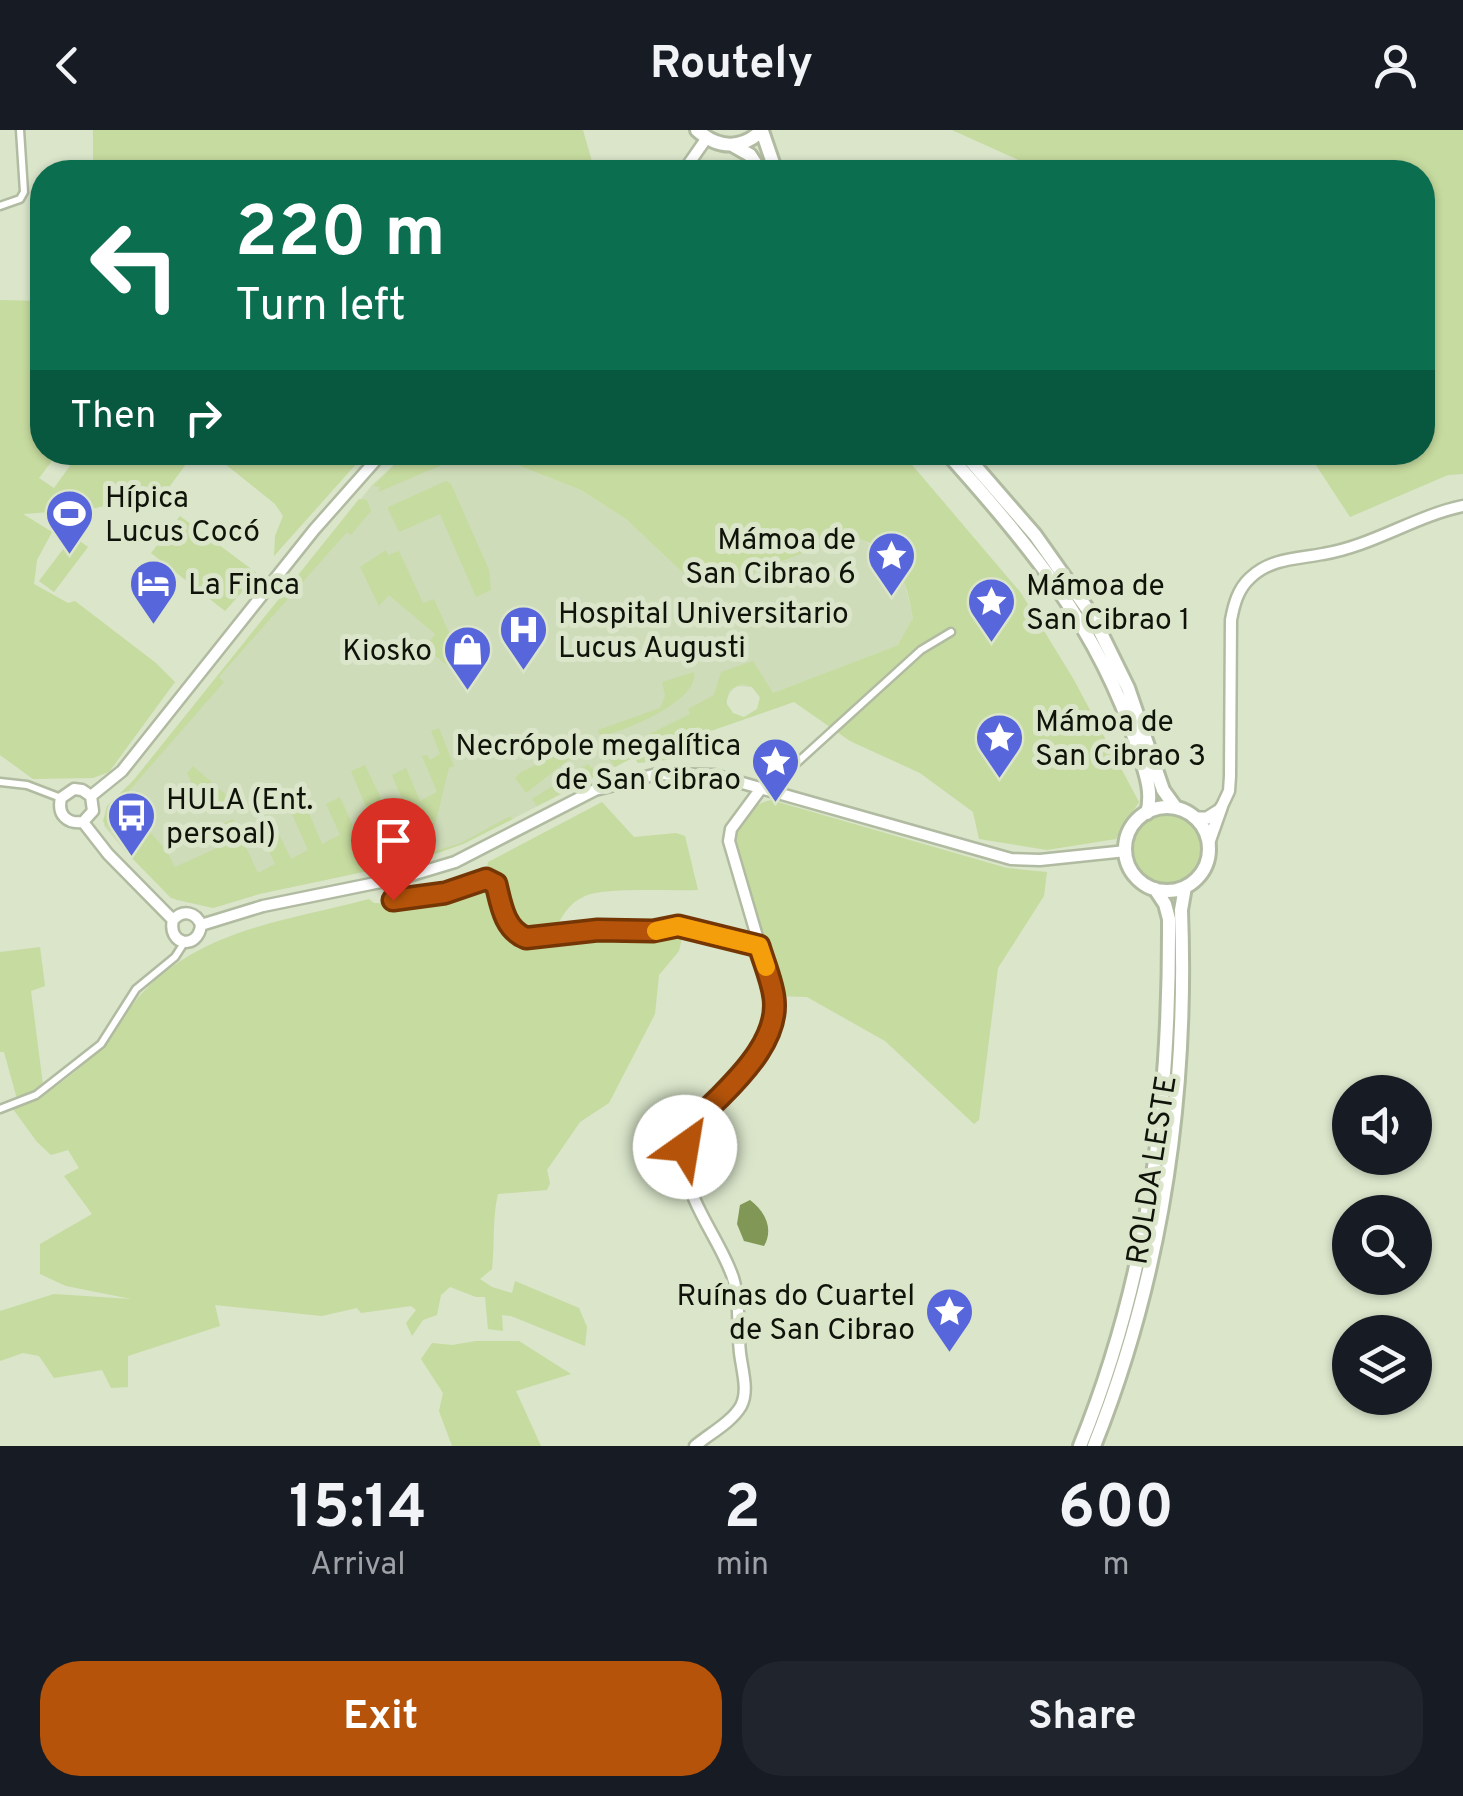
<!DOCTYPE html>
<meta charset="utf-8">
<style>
:root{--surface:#171b24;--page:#20242c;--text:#f1f3f6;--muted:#9ea1a6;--accent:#b45309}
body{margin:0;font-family:Overpass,sans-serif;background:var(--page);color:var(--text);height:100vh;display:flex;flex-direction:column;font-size:38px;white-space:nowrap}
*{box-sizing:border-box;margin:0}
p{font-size:32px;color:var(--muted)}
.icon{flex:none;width:55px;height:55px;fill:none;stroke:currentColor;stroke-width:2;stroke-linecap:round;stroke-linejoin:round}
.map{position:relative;height:1316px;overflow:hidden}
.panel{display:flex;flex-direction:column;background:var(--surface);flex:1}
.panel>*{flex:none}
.top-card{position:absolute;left:30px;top:30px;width:1405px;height:305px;border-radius:40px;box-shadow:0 2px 8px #0004;background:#0b6e4f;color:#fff;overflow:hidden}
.buttons{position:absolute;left:1332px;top:945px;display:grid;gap:20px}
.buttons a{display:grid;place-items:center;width:100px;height:100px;border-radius:50%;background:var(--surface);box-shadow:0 2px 8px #0004;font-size:50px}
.pin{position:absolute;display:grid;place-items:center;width:85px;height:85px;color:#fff;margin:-102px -42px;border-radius:50% 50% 50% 0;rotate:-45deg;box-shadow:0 0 10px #0007}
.pin .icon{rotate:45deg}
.me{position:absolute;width:110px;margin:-55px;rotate:32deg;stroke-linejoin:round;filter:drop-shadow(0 0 8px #0008)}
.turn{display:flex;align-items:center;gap:35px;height:210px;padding:0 40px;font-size:45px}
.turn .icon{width:130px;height:130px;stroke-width:2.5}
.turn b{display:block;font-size:70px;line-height:85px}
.then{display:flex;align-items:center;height:95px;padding:0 40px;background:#0003;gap:20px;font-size:38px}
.eta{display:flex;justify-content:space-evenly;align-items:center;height:170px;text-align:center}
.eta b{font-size:60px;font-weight:700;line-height:70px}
.action{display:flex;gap:20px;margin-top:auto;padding:20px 40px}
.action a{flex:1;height:115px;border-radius:40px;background:var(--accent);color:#fff;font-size:40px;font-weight:700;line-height:115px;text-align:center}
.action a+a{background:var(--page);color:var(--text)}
header{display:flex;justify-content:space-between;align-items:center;height:130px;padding:0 40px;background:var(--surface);font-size:45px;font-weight:700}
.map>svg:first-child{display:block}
</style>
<header><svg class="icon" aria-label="back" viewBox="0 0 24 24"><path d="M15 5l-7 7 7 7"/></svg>Routely<svg class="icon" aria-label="person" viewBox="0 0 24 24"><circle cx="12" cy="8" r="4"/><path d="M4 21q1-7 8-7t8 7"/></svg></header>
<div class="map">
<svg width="1463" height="1316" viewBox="0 0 1463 1316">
<rect width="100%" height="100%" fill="#dae5ca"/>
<!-- built -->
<path fill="#cfdcb9" d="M 407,323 L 485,323 L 581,360 L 626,389 L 698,457 L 835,406 L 858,407 L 880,421 L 904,450 L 913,488 L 910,497 L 898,515 L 760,568 L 752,557 L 736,556 L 727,566 L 727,580 L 463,714 L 415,731 L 259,764 L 213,778 L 176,770 L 127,723 L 104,696 L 107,676 L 133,651 L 372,355 Z"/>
<!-- green -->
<path fill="#c6db9f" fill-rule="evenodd" d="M 93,0 L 583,0 L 595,42 L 93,42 Z
M 952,0 L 1463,0 L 1463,344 L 1448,345 L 1350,387 L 1308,323 L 1422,322 L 1422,42 L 1045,42 Z
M 0,170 L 42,171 L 42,322 L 58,323 L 39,348 L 54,358 L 79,323 L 366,323 L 274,426 L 275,406 L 283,386 L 275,374 L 224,333 L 189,330 L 164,364 L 90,379 L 23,384 L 52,402 L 37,430 L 34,454 L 68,473 L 75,471 L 156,533 L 175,552 L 109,642 L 93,648 L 33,649 L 0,625 Z
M 847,322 L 852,331 L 878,323 L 902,323 L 1021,463 L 1074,550 L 1139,672 L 1116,709 L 1047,720 L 979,709 L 973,682 L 920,643 L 850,611 L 794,572 L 682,611 L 677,629 L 638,633 L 634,627 L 615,637 L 603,622 L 606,620 L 609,624 L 690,584 L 688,579 L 714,565 L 721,542 L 753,531 L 773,563 L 898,515 L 913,488 C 910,475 908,459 902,448 C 890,424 863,402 836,406 L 837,410 L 711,458 L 708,453 L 698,457 L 626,389 L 581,360 L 517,335 L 456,329 L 378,362 L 380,357 L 373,356 L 403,326 L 401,323 ZM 742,554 L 752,557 L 760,567 L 757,579 L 744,587 L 733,583 L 726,573 L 730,560 Z
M 446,351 L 451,354 L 489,440 L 491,460 L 476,467 L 440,384 L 399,402 L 388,379 L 388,377 Z
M 359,369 L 367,370 L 371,381 L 351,405 L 347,402 L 219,547 L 224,552 L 121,670 L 129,679 L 121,689 L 115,686 L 119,691 L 110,701 L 103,691 L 107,676 L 133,651 Z
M 180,386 L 258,444 L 225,481 L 151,423 Z
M 73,406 L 88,417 L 54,462 L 39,451 Z
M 386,420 L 388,425 L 399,421 L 423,473 L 434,469 L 464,536 L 457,544 L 425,517 L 435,504 L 389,465 L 379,476 L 360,437 Z
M 694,542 C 700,570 626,601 602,606 L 599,604 L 598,600 L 660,578 L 665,566 L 662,552 Z
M 439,598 L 454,636 L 449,638 L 428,723 L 461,713 L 510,686 L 513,689 L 463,714 L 415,731 L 259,764 L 213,778 L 171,768 L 124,720 L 131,695 L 141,692 L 166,720 L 175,737 L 230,712 L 222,694 L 233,689 L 258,743 L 275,734 L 261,703 L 275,696 L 291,729 L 308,720 L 286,671 L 301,664 L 322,714 L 340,705 L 326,674 L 340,667 L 355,700 L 372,691 L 351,641 L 365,635 L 389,685 L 405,676 L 392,645 L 406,638 L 420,671 L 437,662 L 422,626 L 427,625 L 430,630 L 440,624 L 431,601 Z
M 583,613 L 586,616 L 526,663 L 515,648 L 521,642 Z
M 588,634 L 593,639 L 598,636 L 599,644 L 537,676 L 532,669 Z
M 193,636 L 232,670 L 205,681 L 187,643 Z
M 771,670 L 1007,738 L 1047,742 L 1044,766 L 998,838 L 979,990 L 974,994 L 885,911 L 807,867 L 776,866 L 732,709 C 738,689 750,675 771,670 Z
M 602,672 L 634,707 L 676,703 L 685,706 L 698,760 C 673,761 604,757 585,766 C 569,773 561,786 555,802 C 485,804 520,774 487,738 L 488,732 Z
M1132 719a36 36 0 1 1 72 0a36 36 0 1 1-72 0Z
M 475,757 C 504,765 492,772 502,794 C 506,803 518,811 527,817 C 578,800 631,807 684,799 L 679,821 L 659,845 L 655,884 L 609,973 L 580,992 L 547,1040 L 550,1053 L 547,1060 L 498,1064 C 492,1089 495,1113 492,1139 L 480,1149 L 492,1157 L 512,1163 L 515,1151 L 579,1178 L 587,1197 L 585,1216 L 511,1186 L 502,1185 L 503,1201 L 488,1199 L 485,1167 L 476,1167 L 450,1157 L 441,1165 L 437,1185 L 423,1190 L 412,1206 L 406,1193 L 416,1180 L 411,1176 L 361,1183 L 357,1178 L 322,1186 L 215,1175 L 220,1196 L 128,1226 L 128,1257 L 111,1258 L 102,1240 L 54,1248 L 39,1226 L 23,1223 L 0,1231 L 0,1181 L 54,1164 L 131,1169 L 66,1156 L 40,1144 L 40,1114 L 92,1084 L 64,1046 L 79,1038 L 68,1020 L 51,1025 L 37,1012 L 13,979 C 48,965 82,940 106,911 C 120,893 132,872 149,856 C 211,797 291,790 369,769 L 374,773 L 422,774 Z
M 40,817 L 45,856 L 31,861 L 43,955 L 17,969 L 4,922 L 0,922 L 0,822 Z
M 476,1211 L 519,1211 L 571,1244 L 516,1261 L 541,1316 L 452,1316 L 439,1281 L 443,1263 L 421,1229 L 432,1213 L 452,1215 Z"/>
<!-- water -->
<path fill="#809755" d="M 750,1070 C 765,1081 774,1099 764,1116 L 744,1111 L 737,1094 L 740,1075 Z"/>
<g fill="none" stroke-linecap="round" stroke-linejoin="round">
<defs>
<path id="street" d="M 0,76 L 20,69 L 24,62 L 20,0
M 0,652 L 27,655 L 61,668
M 768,659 L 921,520 L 951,502
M 393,770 L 445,763 L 486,749 L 496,754 C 501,774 504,799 525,807 L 598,800 L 653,801 L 678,796 L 759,816
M 0,979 L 36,965 L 101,914 L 136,859 L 175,827 L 184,813"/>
<path id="secondary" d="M 683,42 L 706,9
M 91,666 L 122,641 L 314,400 L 383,322
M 1221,678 L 1229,661 L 1230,646 L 1231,490 C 1234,474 1238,459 1250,448 C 1271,428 1297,429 1323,424 C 1372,416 1415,386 1463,376
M 83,692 L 108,724 L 173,790 C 167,815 198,821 201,795
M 83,692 C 67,694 57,685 61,668 L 74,659 L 82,660 L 91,666
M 83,692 L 93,681 L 91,666
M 173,790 C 183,779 196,782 201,795
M 201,795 L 263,776 L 405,747 L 455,732 L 595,660 L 657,644 L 714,645 L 1011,729 L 1040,730 L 1126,721
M 695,1316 C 709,1304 731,1293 741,1276 C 749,1261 742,1240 740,1223 C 737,1197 741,1164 730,1140 C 716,1105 689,1073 685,1035 C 677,962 793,945 770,851 L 729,711 L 731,699 L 762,657"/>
<path id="primary" d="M 1195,688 L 1207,688 L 1218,681
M 1209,712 L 1221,678"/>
<path id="highway" d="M 697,0 C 718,19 742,20 762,0
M 762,1 L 776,42
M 734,16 L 750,25 L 761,42
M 946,322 C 1028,413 1098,497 1137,616 C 1143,637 1154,660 1147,683
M 963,322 L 1035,405 L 1093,487 L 1128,558 L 1163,660 L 1176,678
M1125 719a42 42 0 1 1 84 0a42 42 0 1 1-84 0Z
M 1080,1316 C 1150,1143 1170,974 1169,789 L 1165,774 L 1155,759
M 1094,1316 C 1163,1144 1188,964 1181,780 L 1185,757"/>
</defs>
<!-- street casing -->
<use href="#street" stroke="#b1bba1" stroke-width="11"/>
<!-- secondary casing -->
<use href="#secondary" stroke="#b1bba1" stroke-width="15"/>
<!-- primary casing -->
<use href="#primary" stroke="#b1bba1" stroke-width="16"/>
<!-- highway casing -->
<use href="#highway" stroke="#b1bba1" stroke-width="18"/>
<!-- street -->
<use href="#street" stroke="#fff" stroke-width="6"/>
<!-- secondary -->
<use href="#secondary" stroke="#fff" stroke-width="10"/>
<!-- primary -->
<use href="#primary" stroke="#fff" stroke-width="11"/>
<!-- highway -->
<use href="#highway" stroke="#fff" stroke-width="12"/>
</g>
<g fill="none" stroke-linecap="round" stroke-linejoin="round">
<defs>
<path id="route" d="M 393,770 L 445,763 L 486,749 L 496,754 C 501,774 504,799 526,808 L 598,800 L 653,801 L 678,796 L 759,816 C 764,833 772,851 774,868 C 779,906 745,942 720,967 C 703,983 691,995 685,1017"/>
</defs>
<!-- route casing -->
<use href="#route" stroke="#753606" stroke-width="25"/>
<!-- route -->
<use href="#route" stroke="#b45309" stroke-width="18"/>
<!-- slow -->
<path stroke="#f59e0b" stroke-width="18" d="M 656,801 L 678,796 L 759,816 L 766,837"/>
</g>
<!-- icons -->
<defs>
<symbol id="stadium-pin" viewBox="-11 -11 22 30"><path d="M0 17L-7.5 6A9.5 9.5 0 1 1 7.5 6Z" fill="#5866dc" stroke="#dae5ca"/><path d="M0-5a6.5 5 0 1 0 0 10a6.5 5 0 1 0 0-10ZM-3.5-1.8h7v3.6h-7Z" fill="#fff"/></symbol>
<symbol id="sight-pin" viewBox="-11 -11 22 30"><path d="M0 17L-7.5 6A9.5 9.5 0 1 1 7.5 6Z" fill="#5866dc" stroke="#dae5ca"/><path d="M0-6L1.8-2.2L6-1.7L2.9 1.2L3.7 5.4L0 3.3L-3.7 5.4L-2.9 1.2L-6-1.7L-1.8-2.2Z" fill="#fff"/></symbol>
<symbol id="hotel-pin" viewBox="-11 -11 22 30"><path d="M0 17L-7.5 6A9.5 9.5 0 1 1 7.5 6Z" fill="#5866dc" stroke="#dae5ca"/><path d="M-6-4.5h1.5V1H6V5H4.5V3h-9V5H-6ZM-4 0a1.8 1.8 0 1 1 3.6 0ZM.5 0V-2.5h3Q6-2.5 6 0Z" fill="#fff"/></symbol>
<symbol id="hospital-pin" viewBox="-11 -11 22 30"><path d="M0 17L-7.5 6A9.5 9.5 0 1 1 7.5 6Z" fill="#5866dc" stroke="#dae5ca"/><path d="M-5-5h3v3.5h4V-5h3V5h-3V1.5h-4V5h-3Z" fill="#fff"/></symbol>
<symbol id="shop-pin" viewBox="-11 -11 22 30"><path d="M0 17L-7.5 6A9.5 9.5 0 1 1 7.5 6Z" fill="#5866dc" stroke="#dae5ca"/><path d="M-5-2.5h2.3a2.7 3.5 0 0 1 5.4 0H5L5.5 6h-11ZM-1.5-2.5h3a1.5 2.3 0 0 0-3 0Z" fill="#fff"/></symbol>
<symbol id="bus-pin" viewBox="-11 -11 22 30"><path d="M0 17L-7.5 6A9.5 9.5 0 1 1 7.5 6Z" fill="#5866dc" stroke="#dae5ca"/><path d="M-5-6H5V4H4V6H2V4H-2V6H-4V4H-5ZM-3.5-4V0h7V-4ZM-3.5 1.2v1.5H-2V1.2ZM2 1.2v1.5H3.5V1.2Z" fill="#fff"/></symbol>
</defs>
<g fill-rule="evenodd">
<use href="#stadium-pin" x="42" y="356" width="55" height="75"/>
<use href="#sight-pin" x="864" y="398" width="55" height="75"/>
<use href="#hotel-pin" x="126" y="426" width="55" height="75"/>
<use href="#sight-pin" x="964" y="444" width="55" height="75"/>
<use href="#hospital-pin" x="496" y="472" width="55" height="75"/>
<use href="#shop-pin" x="440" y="492" width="55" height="75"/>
<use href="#sight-pin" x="972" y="580" width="55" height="75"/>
<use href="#sight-pin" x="748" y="604" width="55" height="75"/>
<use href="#bus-pin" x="104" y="658" width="55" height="75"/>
<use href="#sight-pin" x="922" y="1154" width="55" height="75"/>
</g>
<g text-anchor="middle" stroke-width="10" stroke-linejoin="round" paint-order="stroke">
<!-- poi labels -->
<g font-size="30" fill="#0f1309" stroke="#dae5ca" text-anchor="start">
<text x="105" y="377">Hípica<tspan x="105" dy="34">Lucus Cocó</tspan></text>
<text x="856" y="419" text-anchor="end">Mámoa de<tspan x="856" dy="34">San Cibrao 6</tspan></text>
<text x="188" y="464">La Finca</text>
<text x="1026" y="465">Mámoa de<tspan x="1026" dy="34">San Cibrao 1</tspan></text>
<text x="558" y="493">Hospital Universitario<tspan x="558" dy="34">Lucus Augusti</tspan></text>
<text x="432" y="530" text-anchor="end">Kiosko</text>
<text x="1035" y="601">Mámoa de<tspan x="1035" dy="34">San Cibrao 3</tspan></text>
<text x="741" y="625" text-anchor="end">Necrópole megalítica<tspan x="741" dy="34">de San Cibrao</tspan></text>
<text x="166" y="679">HULA (Ent.<tspan x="166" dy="34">persoal)</tspan></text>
<text x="915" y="1175" text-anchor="end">Ruínas do Cuartel<tspan x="915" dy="34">de San Cibrao</tspan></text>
</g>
<!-- street labels -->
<g font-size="30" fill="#0f1309" stroke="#dae5ca">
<text transform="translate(1151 1040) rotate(-81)" y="10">ROLDA LESTE</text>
</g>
</g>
</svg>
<div class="buttons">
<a><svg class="icon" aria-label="sound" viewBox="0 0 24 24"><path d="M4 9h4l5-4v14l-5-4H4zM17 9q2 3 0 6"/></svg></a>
<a><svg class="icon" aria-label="search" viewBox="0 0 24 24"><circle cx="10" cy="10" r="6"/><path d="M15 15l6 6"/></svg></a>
<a><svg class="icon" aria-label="layers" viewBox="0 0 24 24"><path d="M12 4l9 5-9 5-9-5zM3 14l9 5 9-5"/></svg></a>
</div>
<div class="pin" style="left:393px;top:770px;background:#d93025"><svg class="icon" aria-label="arrive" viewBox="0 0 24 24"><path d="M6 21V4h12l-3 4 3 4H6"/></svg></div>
<svg class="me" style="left:685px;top:1017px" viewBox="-20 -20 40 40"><circle r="19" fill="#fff"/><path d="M0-13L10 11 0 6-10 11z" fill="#b45309"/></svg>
<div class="top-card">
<div class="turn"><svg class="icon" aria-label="left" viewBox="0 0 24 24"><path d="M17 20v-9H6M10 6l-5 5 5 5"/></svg><div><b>220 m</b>Turn left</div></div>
<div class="then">Then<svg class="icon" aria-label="right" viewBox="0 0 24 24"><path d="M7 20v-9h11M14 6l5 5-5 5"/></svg></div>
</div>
</div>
<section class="panel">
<div class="eta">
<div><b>15:14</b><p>Arrival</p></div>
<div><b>2</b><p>min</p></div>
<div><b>600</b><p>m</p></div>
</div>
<div class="action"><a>Exit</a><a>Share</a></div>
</section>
